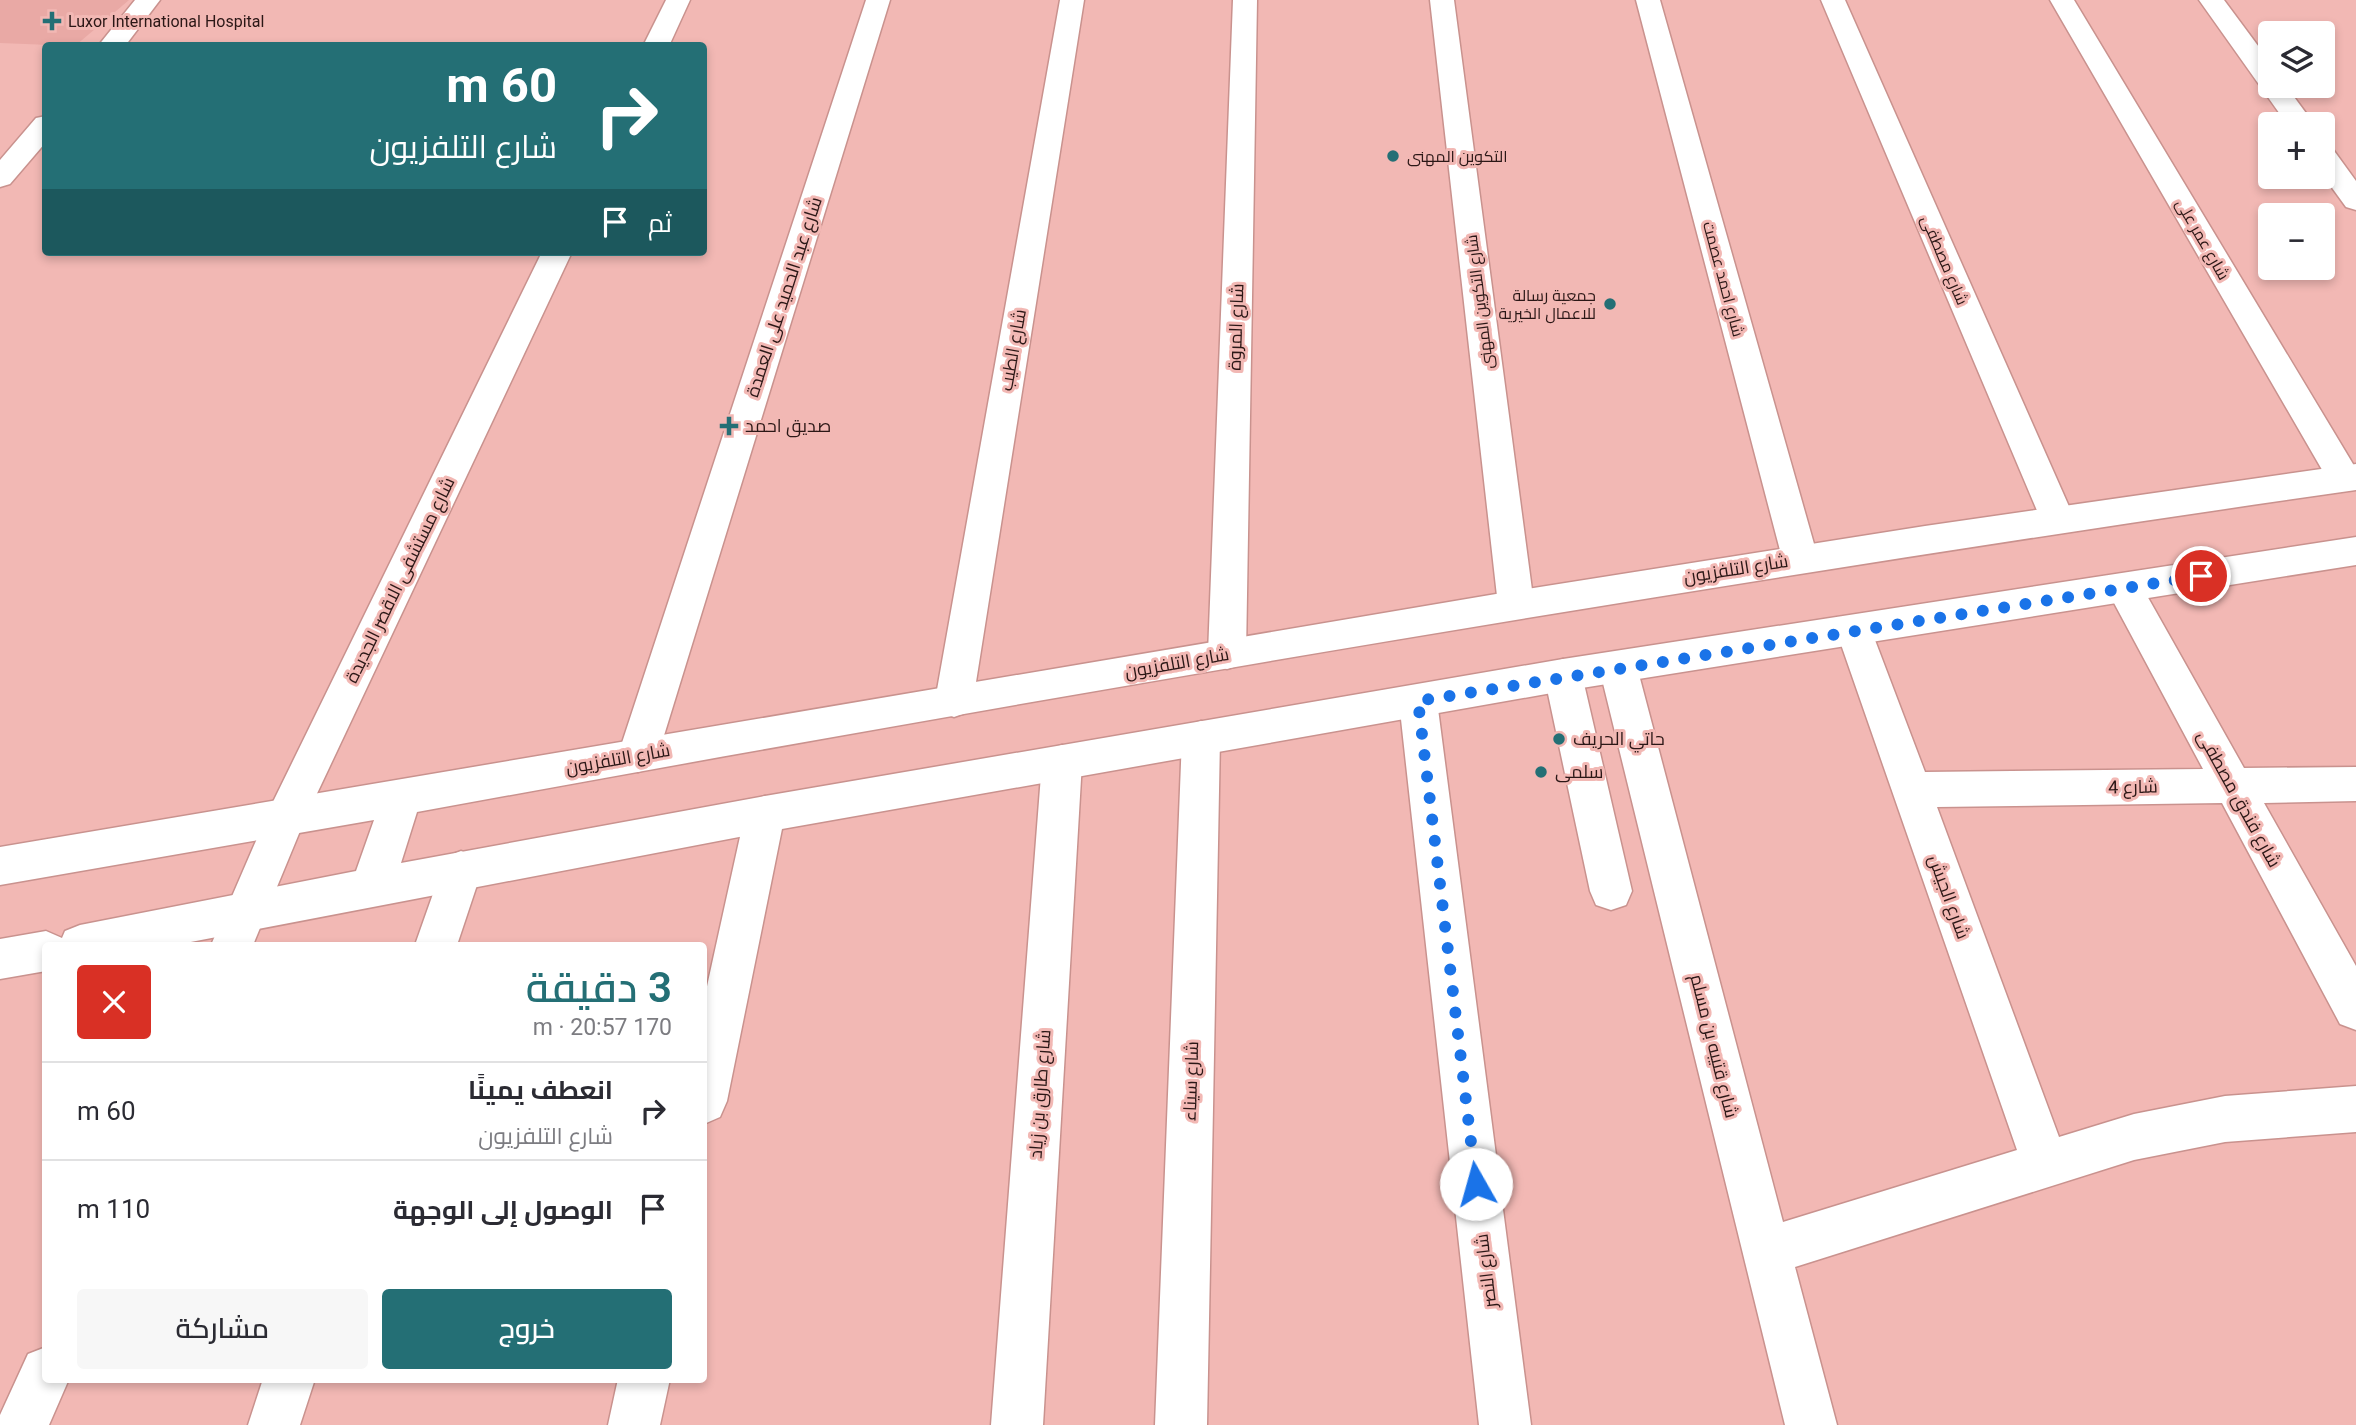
<!DOCTYPE html>
<html lang="ar">
<meta charset="utf-8">
<style>
:root{--surface:#fff;--page:#f7f7f7;--text:#2b2b33;--muted:#7c7c81;--line:#e1e1e2;--accent:#246f75}
body{margin:0;font-family:Roboto,Cairo,sans-serif;background:var(--page);color:var(--text);direction:rtl;height:100vh;display:flex;flex-direction:column;font-size:26px;white-space:nowrap}
*{box-sizing:border-box;margin:0}
p{font-size:23px;color:var(--muted)}
.icon{flex:none;width:38px;height:38px;fill:none;stroke:currentColor;stroke-width:2;stroke-linecap:round;stroke-linejoin:round}
.map{position:relative;flex:1;overflow:hidden;direction:ltr}
.drawer{position:absolute;left:42px;top:942px;width:665px;height:441px;display:flex;flex-direction:column;background:var(--surface);border-radius:7px;box-shadow:0 4px 10px #0003;direction:rtl}
.drawer>*{flex:none}
.banner{position:absolute;left:42px;top:42px;width:665px;height:214px;border-radius:7px;box-shadow:0 4px 10px #0003;direction:rtl;background:#246f75;color:#fff;overflow:hidden}
.tools{position:absolute;left:2258px;top:21px;display:grid;gap:14px}
.tools a{display:grid;place-items:center;width:77px;height:77px;border-radius:7px;background:var(--surface);box-shadow:0 4px 10px #0003;font-size:35px}
.pin{position:absolute;display:grid;place-items:center;width:60px;height:60px;color:#fff;margin:-30px;border:4px solid #fff;border-radius:50%;box-shadow:0 2px 7px #0007}
.me{position:absolute;width:77px;margin:-38px;rotate:353deg;stroke-linejoin:round;filter:drop-shadow(0 0 5px #0008)}
.turn{display:flex;align-items:center;gap:24px;height:147px;padding:0 35px;font-size:32px}
.turn .icon{width:91px;height:91px;stroke-width:2.5}
.turn b{display:block;font-size:49px;line-height:60px}
.then{display:flex;align-items:center;height:66px;padding:0 35px;background:#0003;gap:14px;font-size:26px}
.round{display:grid;place-items:center;flex:none;width:74px;height:74px;border-radius:7px;background:var(--page)}
.headline{display:flex;align-items:center;justify-content:space-between;height:119px;padding:0 35px}
h1{font-size:42px;font-weight:600;line-height:52px;color:var(--accent)}
.primary-button{display:flex;gap:14px;margin-top:auto;padding:14px 35px}
.primary-button a{flex:1;height:80px;border-radius:7px;background:var(--accent);color:#fff;font-size:28px;font-weight:600;line-height:80px;text-align:center}
.primary-button a+a{background:var(--page);color:var(--text)}
ul{padding:0;list-style:none}
li{display:flex;align-items:center;gap:21px;height:98px;padding:0 35px;border-top:2px solid var(--line)}
li div{flex:1}
li b{display:block;font-size:26px}
li em{font-style:normal}
.map>svg:first-child{display:block}
</style>
<div class="map">
<svg width="2356" height="1425" viewBox="0 0 2356 1425">
<rect width="100%" height="100%" fill="#f2b8b4"/>
<!-- built -->
<path fill="#e9a9a5" d="M 0,0 L 129,0 L 75,46 L 0,43 Z"/>
<g fill="none" stroke-linecap="round" stroke-linejoin="round">
<defs>
<path id="minor" d="M 135,0 L 160,0 L 125,46 L 98,46 Z
M 666,0 L 690,0 L 669,46 L 643,46 Z
M 866,0 L 890,0 L 658,755 L 652,767 L 638,772 L 624,767 L 618,755 Z
M 1060,0 L 1084,0 L 973,701 L 968,712 L 954,717 L 940,712 L 935,701 Z
M 1233,0 L 1257,0 L 1246,654 L 1240,665 L 1227,669 L 1214,665 L 1208,654 Z
M 1430,0 L 1454,0 L 1534,605 L 1529,615 L 1516,619 L 1503,615 L 1498,605 Z
M 1636,0 L 1660,0 L 1818,558 L 1813,568 L 1800,572 L 1787,568 L 1782,558 Z
M 1821,0 L 1845,0 L 2075,520 L 2070,529 L 2058,533 L 2046,529 L 2041,520 Z
M 2050,0 L 2074,0 L 2356,469 L 2356,487 L 2344,491 L 2332,487 Z
M 2199,0 L 2224,0 L 2270,62 L 2270,86 L 2286,86 L 2314,124 L 2287,124 Z
M 46,116 L 46,142 L 10,184 L 0,187 L 0,160 L 36,118 Z
M 2322,146 L 2332,148 L 2356,181 L 2356,210 L 2346,207 L 2322,174 Z
M 542,252 L 572,252 L 305,819 L 253,945 L 211,945 L 271,806 Z
M 2124,574 L 2137,578 L 2244,768 L 2356,767 L 2356,801 L 2264,803 L 2356,966 L 2356,1030 L 2340,1024 L 2222,803 L 1937,807 L 2059,1137 L 2134,1114 L 2225,1096 L 2356,1086 L 2356,1132 L 2225,1142 L 2134,1160 L 1795,1267 L 1837,1425 L 1785,1425 L 1599,667 L 1605,656 L 1618,652 L 1631,656 L 1637,667 L 1783,1222 L 2017,1150 L 1836,630 L 1841,619 L 1854,615 L 1867,619 L 1925,772 L 2203,769 L 2106,588 L 2111,578 Z
M 1563,659 L 1576,664 L 1582,675 L 1632,891 L 1626,905 L 1611,910 L 1596,905 L 1590,891 L 1544,675 L 1550,664 Z
M 1418,685 L 1432,690 L 1437,701 L 1531,1425 L 1479,1425 L 1399,701 L 1404,690 Z
M 1201,721 L 1215,726 L 1220,738 L 1207,1425 L 1155,1425 L 1182,738 L 1187,726 Z
M 1062,745 L 1076,750 L 1082,762 L 1043,1425 L 991,1425 L 1042,762 L 1048,750 Z
M 765,796 L 779,801 L 785,814 L 727,1101 L 720,1117 L 704,1124 L 704,1000 L 745,814 L 751,801 Z
M 461,851 L 476,857 L 482,870 L 457,945 L 415,945 L 446,857 Z
M 46,1347 L 46,1379 L 69,1379 L 49,1425 L 0,1425 L 0,1415 L 28,1354 Z
M 263,1379 L 315,1379 L 300,1425 L 248,1425 Z
M 618,1379 L 670,1379 L 660,1425 L 608,1425 Z"/>
<path id="major" d="M 2356,464 L 2356,490 C 1707,583 1062,694 417,812 L 401,863 L 765,796 L 1563,659 L 2356,537 L 2356,565 L 1563,691 L 765,832 L 175,945 L 46,945 L 46,971 L 0,979 L 0,939 L 46,931 L 62,938 L 65,931 L 80,925 L 356,871 L 374,820 L 0,885 L 0,847 L 1496,594 L 1925,526 Z"/>
</defs>
<!-- minor casing -->
<use href="#minor" stroke="#c9928e" stroke-width="3"/>
<!-- major casing -->
<use href="#major" stroke="#c9928e" stroke-width="3"/>
<!-- minor -->
<use href="#minor" fill="#fff" fill-rule="evenodd"/>
<!-- major -->
<use href="#major" fill="#fff" fill-rule="evenodd"/>
</g>
<g fill="none" stroke-linecap="round" stroke-linejoin="round">
<!-- route -->
<path stroke="#1a73e8" stroke-width="12" stroke-dasharray="0 21.6" d="M 1476,1184 L 1418,701 L 2201,576"/>
</g>
<!-- markers -->
<g fill="#246f75" stroke="#f2b8b4" stroke-width="2.5">
<path d="M48.5 10.5h7v7h7v7h-7v7h-7v-7h-7v-7h7z"/>
<circle cx="1393" cy="156" r="7"/>
<circle cx="1610" cy="304" r="7"/>
<path d="M725.5 415.5h7v7h7v7h-7v7h-7v-7h-7v-7h7z"/>
<circle cx="1559" cy="739" r="7"/>
<circle cx="1541" cy="772" r="7"/>
</g>
<g text-anchor="middle" stroke-width="6" stroke-linejoin="round" paint-order="stroke">
<!-- far-poi labels -->
<g font-size="16" fill="#2b1716" stroke="#f2b8b4" text-anchor="start">
<text x="68" y="27">Luxor International Hospital</text>
<text x="1407" y="162">التكوين المهنى</text>
<text x="1596" y="301" text-anchor="end">جمعية رسالة<tspan x="1596" dy="18">للاعمال الخيرية</tspan></text>
</g>
<!-- far-street labels -->
<g font-size="16" fill="#2b1716" stroke="#f2b8b4">
<text transform="translate(2203 239) rotate(60)" y="6">شارع عمر على</text>
<text transform="translate(1945 260) rotate(67)" y="6">شارع مصطفى</text>
<text transform="translate(1724 279) rotate(75)" y="6">شارع احمد عصمت</text>
<text transform="translate(1479 302) rotate(-97)" y="6">شارع التكوين المهنى</text>
</g>
<!-- street labels -->
<g font-size="18" fill="#2b1716" stroke="#f2b8b4">
<text transform="translate(784 297) rotate(-72)" y="6">شارع عبد الحميد على العمدة</text>
<text transform="translate(1236 327) rotate(-88)" y="6">شارع المروة</text>
<text transform="translate(1013 350) rotate(-80)" y="6">شارع الطيب</text>
<text transform="translate(1736 569) rotate(-9)" y="6">شارع التلفزيون</text>
<text transform="translate(400 580) rotate(-64)" y="6">شارع مستشفى الاقصر الجديدة</text>
<text transform="translate(1177 663) rotate(-10)" y="6">شارع التلفزيون</text>
<text transform="translate(618 759) rotate(-10)" y="6">شارع التلفزيون</text>
<text transform="translate(2133 787) rotate(-1)" y="6">شارع 4</text>
<text transform="translate(2239 799) rotate(61)" y="6">شارع فندق مصطفى</text>
<text transform="translate(1949 897) rotate(70)" y="6">شارع الجيش</text>
<text transform="translate(1714 1046) rotate(76)" y="6">شارع قتيبه بن مسلم</text>
<text transform="translate(1191 1081) rotate(-88)" y="6">شارع سيناء</text>
<text transform="translate(1040 1094) rotate(-86)" y="6">شارع طارق بن زياد</text>
<text transform="translate(1486 1271) rotate(-97)" y="6">شارع النصر</text>
</g>
<!-- poi labels -->
<g font-size="18" fill="#2b1716" stroke="#f2b8b4" text-anchor="start">
<text x="745" y="432">صديق احمد</text>
<text x="1573" y="745">حاتي الحريف</text>
<text x="1555" y="778">سلمى</text>
</g>
</g>
</svg>
<div class="tools">
<a><svg class="icon" aria-label="layers" viewBox="0 0 24 24"><path d="M12 4l9 5-9 5-9-5zM3 14l9 5 9-5"/></svg></a>
<a>+</a>
<a>−</a>
</div>
<div class="pin" style="left:2201px;top:576px;background:#d93025"><svg class="icon" aria-label="arrive" viewBox="0 0 24 24"><path d="M6 21V4h12l-3 4 3 4H6"/></svg></div>
<svg class="me" style="left:1476px;top:1184px" viewBox="-20 -20 40 40"><circle r="19" fill="#fff"/><path d="M0-13L10 11 0 6-10 11z" fill="#1a73e8"/></svg>
<div class="banner">
<div class="turn"><svg class="icon" aria-label="right" viewBox="0 0 24 24"><path d="M7 20v-9h11M14 6l5 5-5 5"/></svg><div><b>60 m</b>شارع التلفزيون</div></div>
<div class="then">ثم<svg class="icon" aria-label="arrive" viewBox="0 0 24 24"><path d="M6 21V4h12l-3 4 3 4H6"/></svg></div>
</div>
<section class="drawer">
<div class="headline"><div><h1>3 دقيقة</h1><p>170 m · 20:57</p></div><a class="round" style="background:#d93025;color:#fff"><svg class="icon" aria-label="close" viewBox="0 0 24 24"><path d="M6 6l12 12M18 6L6 18"/></svg></a></div>
<ul>
<li><svg class="icon" aria-label="right" viewBox="0 0 24 24"><path d="M7 20v-9h11M14 6l5 5-5 5"/></svg><div><b>انعطف يمينًا</b><p>شارع التلفزيون</p></div><em>60 m</em></li>
<li><svg class="icon" aria-label="arrive" viewBox="0 0 24 24"><path d="M6 21V4h12l-3 4 3 4H6"/></svg><div><b>الوصول إلى الوجهة</b></div><em>110 m</em></li>
</ul>
<div class="primary-button"><a>خروج</a><a>مشاركة</a></div>
</section>
</div>
